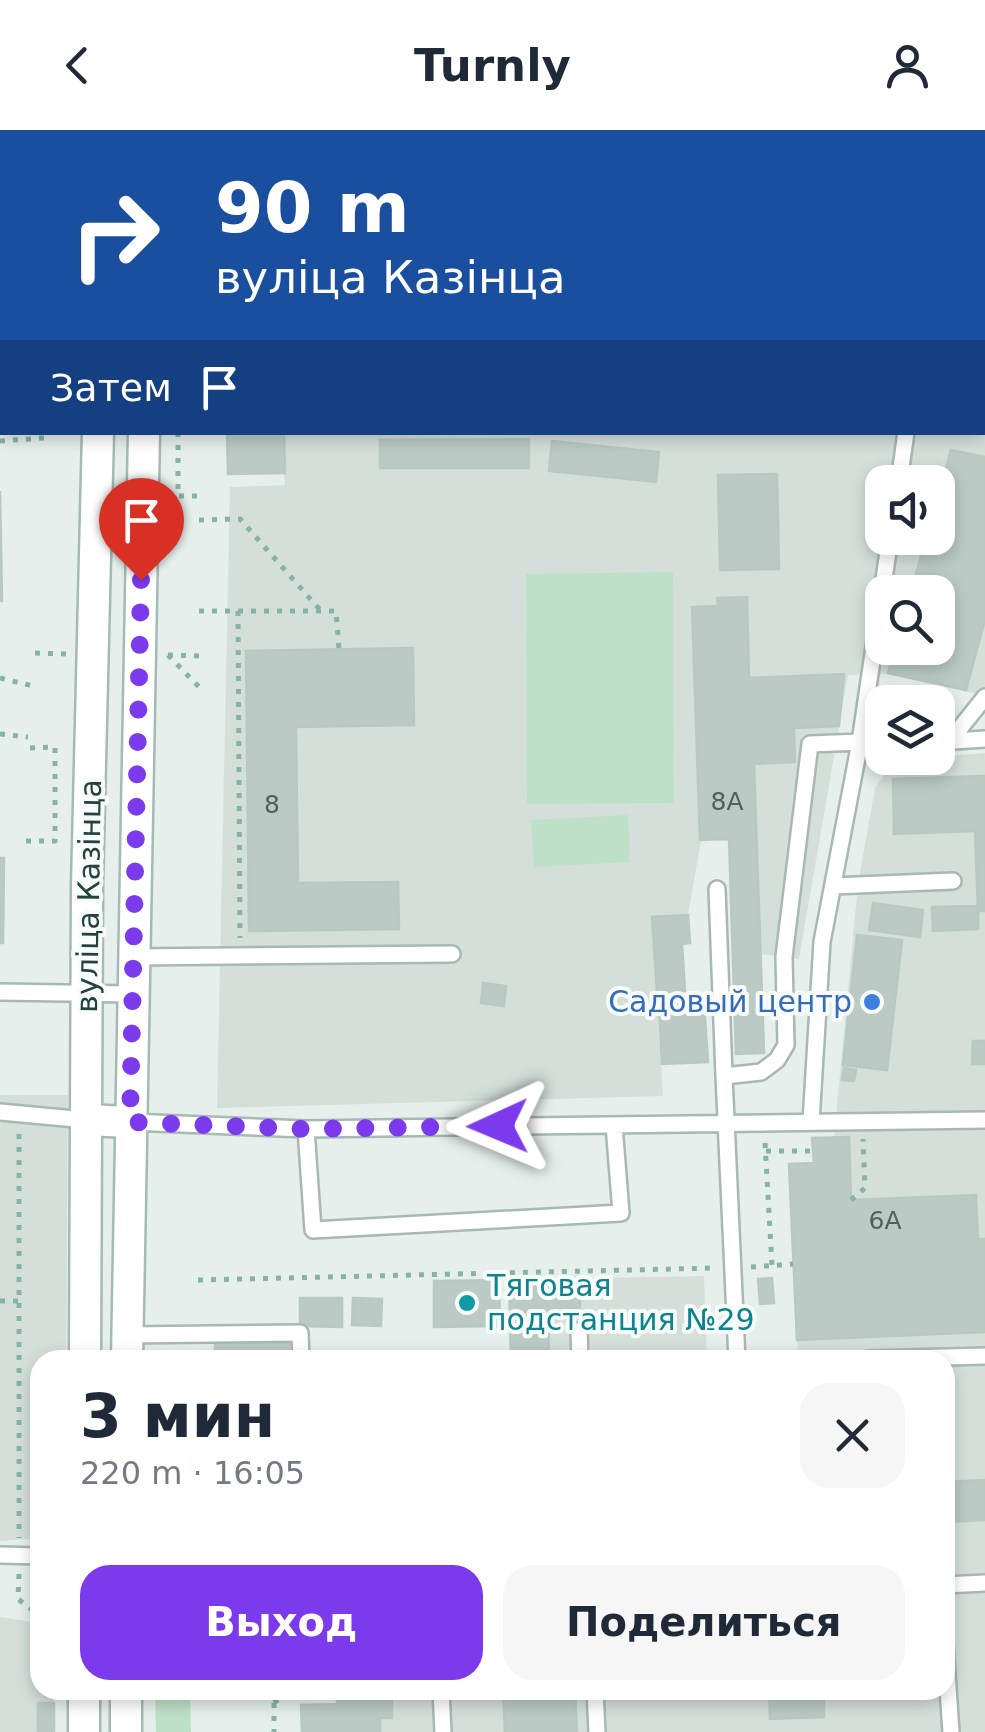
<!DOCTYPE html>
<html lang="ru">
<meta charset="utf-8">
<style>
:root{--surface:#fff;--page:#f6f6f7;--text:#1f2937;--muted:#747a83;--accent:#7c3aed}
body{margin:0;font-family:"DejaVu Sans",sans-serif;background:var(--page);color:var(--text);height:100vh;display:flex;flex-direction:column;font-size:38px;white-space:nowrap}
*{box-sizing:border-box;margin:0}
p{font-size:32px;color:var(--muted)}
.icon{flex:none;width:55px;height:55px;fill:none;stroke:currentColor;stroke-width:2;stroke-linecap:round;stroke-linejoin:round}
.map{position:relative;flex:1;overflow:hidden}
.panel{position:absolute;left:30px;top:1220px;width:925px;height:350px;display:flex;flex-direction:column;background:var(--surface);border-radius:30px;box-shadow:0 5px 15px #0003}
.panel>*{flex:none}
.guide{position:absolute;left:0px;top:0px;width:985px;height:305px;box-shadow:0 5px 15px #0003;background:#1a4fa0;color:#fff;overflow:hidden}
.fabs{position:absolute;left:865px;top:335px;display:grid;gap:20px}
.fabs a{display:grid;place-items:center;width:90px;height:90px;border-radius:20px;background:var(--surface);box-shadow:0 5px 15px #0003;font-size:50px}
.pin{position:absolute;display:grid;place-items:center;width:85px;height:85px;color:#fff;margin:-102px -42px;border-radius:50% 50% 50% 0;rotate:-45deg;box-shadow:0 0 10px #0007}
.pin .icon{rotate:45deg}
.me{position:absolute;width:110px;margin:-55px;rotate:269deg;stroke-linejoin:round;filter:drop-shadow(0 0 8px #0008)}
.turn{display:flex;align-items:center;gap:35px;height:210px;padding:0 50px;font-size:45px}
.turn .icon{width:130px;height:130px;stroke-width:2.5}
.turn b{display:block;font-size:70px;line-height:85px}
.then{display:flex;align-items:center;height:95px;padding:0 50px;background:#0003;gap:20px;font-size:38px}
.round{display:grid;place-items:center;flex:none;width:105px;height:105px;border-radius:30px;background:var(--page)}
.summary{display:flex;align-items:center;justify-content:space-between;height:170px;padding:0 50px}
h1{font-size:60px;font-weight:700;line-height:75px}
.primary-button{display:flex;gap:20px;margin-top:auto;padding:20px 50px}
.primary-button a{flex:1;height:115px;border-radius:30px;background:var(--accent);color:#fff;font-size:40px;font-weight:700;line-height:115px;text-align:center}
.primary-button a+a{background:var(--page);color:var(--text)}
header{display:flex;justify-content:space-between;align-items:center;height:130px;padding:0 50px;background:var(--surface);font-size:45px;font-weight:700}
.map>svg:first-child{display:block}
</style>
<header><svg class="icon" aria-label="back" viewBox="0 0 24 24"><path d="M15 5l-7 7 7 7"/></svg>Turnly<svg class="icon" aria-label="person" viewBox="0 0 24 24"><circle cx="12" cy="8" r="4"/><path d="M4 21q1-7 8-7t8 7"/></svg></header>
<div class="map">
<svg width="985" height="1602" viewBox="0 0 985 1602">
<rect width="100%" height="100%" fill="#e6efeb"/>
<!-- built -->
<path fill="#d4dfda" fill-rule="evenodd" d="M 221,0 L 985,0 L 985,566 L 888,544 L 848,545 L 799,829 L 761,824 L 764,923 L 736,924 L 729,709 L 701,710 L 688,785 L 652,788 L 663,966 L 217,978 L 230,357 L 285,355 L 284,343 L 228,344 L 227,303 L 982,302 L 982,2 ZM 882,352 L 938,352 L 938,408 L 882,408 ZM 882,462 L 938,462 L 938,518 L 882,518 Z
M 985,623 L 985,1602 L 380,1602 L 380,1588 L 392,1588 L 392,1560 L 769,1560 L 771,1589 L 824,1587 L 824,1560 L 945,1560 L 945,1230 L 798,1230 L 789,1034 L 813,1033 L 812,1008 L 834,1007 L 858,754 L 875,658 L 895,630 Z
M 0,965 L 68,965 L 66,1230 L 40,1230 L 40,1408 L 0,1411 Z
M 704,1146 L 707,1230 L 511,1230 L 509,1150 Z
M 0,1487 L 40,1493 L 40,1560 L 53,1560 L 54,1602 L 0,1602 Z"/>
<!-- green -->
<path fill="#bfe0c8" d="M 673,442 L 674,673 L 527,674 L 526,444 Z
M 628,685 L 630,732 L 534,737 L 531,690 Z
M 155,1560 L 190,1560 L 191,1602 L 156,1602 Z"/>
<!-- building -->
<path fill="#bbcac4" stroke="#b8c9c2" stroke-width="2.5" d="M 221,0 L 278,0 L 278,2 L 221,2 Z
M 714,0 L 772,0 L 772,2 L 714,2 Z
M 841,0 L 985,0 L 985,52 L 982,2 Z
M 0,8 L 2,148 L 0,148 Z
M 0,205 L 2,205 L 0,299 Z
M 227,302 L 284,302 L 285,343 L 228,344 Z
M 529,309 L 529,338 L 380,338 L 380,310 Z
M 552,311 L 659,322 L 656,352 L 549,341 Z
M 951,320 L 985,327 L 985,490 L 966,560 L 888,543 L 895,518 L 938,518 L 938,462 L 911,462 L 926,408 L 938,408 L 938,367 Z
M 777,344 L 779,439 L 720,440 L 718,345 Z
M 0,361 L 2,471 L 0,471 Z
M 747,467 L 749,548 L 844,544 L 839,596 L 794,598 L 795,632 L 754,634 L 764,923 L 736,924 L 729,709 L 700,710 L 692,477 L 718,476 L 717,468 Z
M 413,518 L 414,595 L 296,597 L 298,753 L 398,752 L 399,799 L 249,801 L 246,521 Z
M 985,646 L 985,781 L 978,781 L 975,701 L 894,704 L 893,649 Z
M 0,728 L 4,728 L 3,813 L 0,813 Z
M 873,773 L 923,780 L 920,807 L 869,800 Z
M 978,776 L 978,799 L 933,801 L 932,777 Z
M 688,785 L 690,813 L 682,814 L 685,861 L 657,863 L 652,787 Z
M 857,805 L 902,810 L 887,940 L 843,935 Z
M 483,853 L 506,856 L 504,876 L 481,873 Z
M 704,873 L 708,932 L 662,934 L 659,876 Z
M 973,911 L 985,911 L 985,934 L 972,934 Z
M 844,938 L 856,940 L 854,951 L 842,950 Z
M 849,1007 L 851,1070 L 976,1065 L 978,1109 L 985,1109 L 985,1202 L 797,1210 L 789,1034 L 814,1033 L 812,1008 Z
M 580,1148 L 580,1179 L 548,1180 L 549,1230 L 511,1230 L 509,1150 Z
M 772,1148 L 774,1173 L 760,1174 L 758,1149 Z
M 499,1150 L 500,1196 L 434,1197 L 434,1151 Z
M 300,1168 L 342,1168 L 342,1197 L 300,1196 Z
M 353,1168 L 382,1169 L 381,1196 L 352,1195 Z
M 215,1208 L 289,1208 L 290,1230 L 215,1230 Z
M 650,1222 L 693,1222 L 693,1230 L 650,1230 Z
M 985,1350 L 985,1390 L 945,1392 L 945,1352 Z
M 337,1560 L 392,1560 L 392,1588 L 380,1588 L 380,1602 L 302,1602 L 301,1575 L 337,1574 Z
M 503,1560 L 575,1560 L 577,1602 L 505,1602 Z
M 769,1560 L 824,1560 L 824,1587 L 770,1589 Z
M 38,1573 L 54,1573 L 54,1602 L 38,1602 Z"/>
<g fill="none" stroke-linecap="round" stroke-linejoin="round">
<defs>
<path id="lane" d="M 373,0 L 373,2
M 498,0 L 498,2
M 689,0 L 689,2
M 982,119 L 985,117
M 899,352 L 906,302
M 938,612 L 985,609
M 949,612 L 985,567
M 833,756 L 953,751
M 717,759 L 724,946
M 134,827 L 452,824
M 0,862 L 133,864
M 0,982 L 86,990
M 129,992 L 306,999 L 985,990
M 811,992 L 822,812 L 860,612 L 882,612
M 306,999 L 313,1100 L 621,1083 L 614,995
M 579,1201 L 580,1230
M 128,1205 L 300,1203 L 301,1230
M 868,1229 L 985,1226
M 737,1230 L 724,946 L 761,942 L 777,930 L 786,915 L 784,827 L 810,614 L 860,612 L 890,408
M 0,1425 L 40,1426
M 945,1455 L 985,1453
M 945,1514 L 951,1602
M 441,1560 L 443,1602
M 595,1560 L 597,1602"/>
<path id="street" d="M 86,990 L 129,992"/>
<path id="secondary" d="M 140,0 L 140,2
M 102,2 L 102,0
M 85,1230 L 87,756 L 98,302
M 127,1230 L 144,302
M 84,1560 L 84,1602
M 126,1560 L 126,1602"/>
</defs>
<!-- lane casing -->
<use href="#lane" stroke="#a8b8b2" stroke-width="20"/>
<!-- street casing -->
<use href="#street" stroke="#a8b8b2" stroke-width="35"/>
<!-- secondary casing -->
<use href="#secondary" stroke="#a4bbb3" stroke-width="35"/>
<!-- path -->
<path stroke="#86b3a5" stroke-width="5" stroke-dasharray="5 8" stroke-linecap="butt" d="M 17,0 L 20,2
M 0,191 L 2,192
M 178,302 L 178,366 L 199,366
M 0,311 L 44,308
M 199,390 L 240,389 L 321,481
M 199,481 L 336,481 L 339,519
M 238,481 L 240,808
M 35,523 L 67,524
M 168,525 L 199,526
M 168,525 L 199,557
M 0,548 L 33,556
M 0,604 L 28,607
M 26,711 L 55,711 L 55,617 L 28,618
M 19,1004 L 19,1408
M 765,1013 L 772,1135
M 766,1021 L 813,1021
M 851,1070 L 865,1058 L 863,1009
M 751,1137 L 793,1134
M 198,1150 L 715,1138
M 0,1171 L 19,1171
M 19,1444 L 18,1469 L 40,1486
M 274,1560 L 274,1602
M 274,1573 L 290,1560"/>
<!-- lane -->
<use href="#lane" stroke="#fff" stroke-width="15"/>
<!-- street -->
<use href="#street" stroke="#fff" stroke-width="30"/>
<!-- secondary -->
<use href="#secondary" stroke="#fff" stroke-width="30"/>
</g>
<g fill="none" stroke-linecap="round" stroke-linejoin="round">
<!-- route -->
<path stroke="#7c3aed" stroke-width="18" stroke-dasharray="0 32.4" d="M 141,450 L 130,992 L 306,999 L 498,996"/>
</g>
<!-- markers -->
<circle fill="#3f7fe0" stroke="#f7fbf9" stroke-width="4" cx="872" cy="872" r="10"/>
<circle fill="#0f9aa8" stroke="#f7fbf9" stroke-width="4" cx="467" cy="1173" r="10"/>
<g text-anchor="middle" stroke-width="8" stroke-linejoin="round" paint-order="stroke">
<!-- number labels -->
<g font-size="25" fill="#4a645c">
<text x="727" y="680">8А</text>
<text x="272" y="683">8</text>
<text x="885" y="1099">6А</text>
</g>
<!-- street labels -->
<g font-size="30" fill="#24423a" stroke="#f7fbf9">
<text transform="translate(89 766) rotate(-89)" y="10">вуліца Казінца</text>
</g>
<!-- shop labels -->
<g font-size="30" fill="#366cbe" stroke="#f7fbf9" text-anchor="end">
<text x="852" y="882">Садовый центр</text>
</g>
<!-- culture labels -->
<g font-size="30" fill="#0d838f" stroke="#f7fbf9" text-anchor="start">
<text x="487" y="1166">Тяговая<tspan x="487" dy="34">подстанция №29</tspan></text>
</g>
</g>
</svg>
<div class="fabs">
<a><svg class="icon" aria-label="sound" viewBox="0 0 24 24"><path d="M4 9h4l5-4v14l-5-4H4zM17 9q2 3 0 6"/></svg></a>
<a><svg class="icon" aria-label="search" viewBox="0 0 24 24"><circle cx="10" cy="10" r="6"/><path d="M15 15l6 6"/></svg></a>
<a><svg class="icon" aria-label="layers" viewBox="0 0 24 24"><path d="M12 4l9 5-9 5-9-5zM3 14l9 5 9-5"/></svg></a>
</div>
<div class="pin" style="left:141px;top:450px;background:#d93025"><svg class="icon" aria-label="arrive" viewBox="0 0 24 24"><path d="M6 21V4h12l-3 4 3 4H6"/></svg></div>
<svg class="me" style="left:498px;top:996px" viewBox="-20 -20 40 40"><path d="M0-17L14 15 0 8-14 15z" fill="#7c3aed" stroke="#fff" stroke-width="4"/></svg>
<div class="guide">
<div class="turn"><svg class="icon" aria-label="right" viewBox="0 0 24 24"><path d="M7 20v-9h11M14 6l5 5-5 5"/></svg><div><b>90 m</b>вуліца Казінца</div></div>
<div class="then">Затем<svg class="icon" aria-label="arrive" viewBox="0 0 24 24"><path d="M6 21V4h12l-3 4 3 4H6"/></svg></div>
</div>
<section class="panel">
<div class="summary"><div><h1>3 мин</h1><p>220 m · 16:05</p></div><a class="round"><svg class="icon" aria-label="close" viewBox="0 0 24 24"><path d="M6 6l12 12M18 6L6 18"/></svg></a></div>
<div class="primary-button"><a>Выход</a><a>Поделиться</a></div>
</section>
</div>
